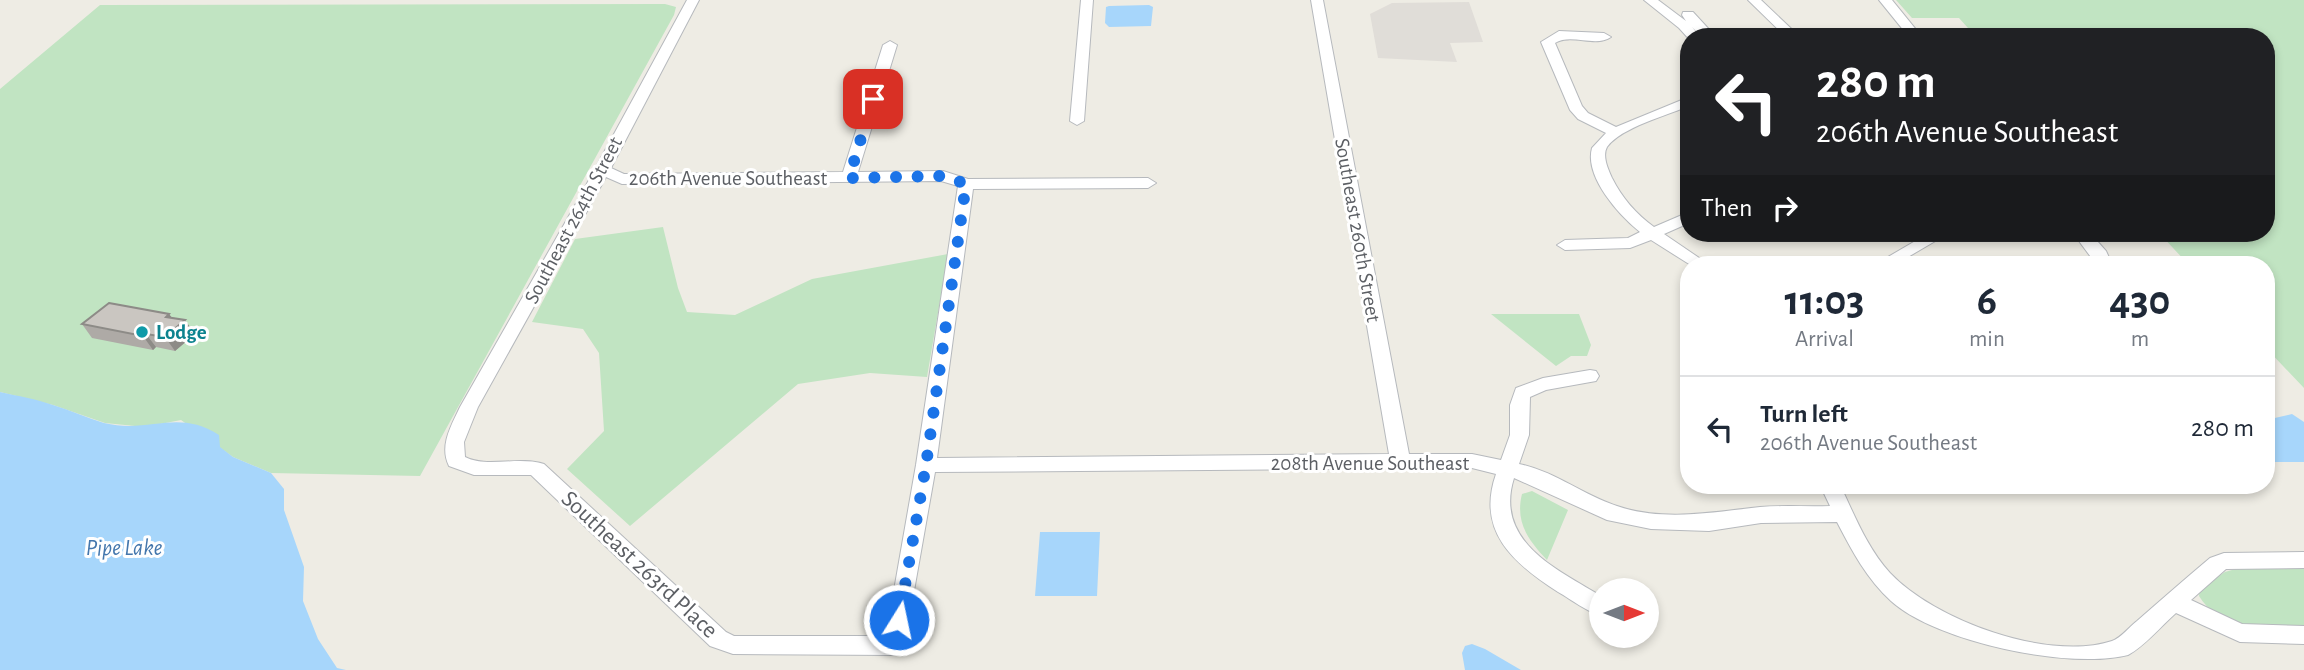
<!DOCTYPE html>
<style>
:root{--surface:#fff;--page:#f2f2f3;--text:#1f2937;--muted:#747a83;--line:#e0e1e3}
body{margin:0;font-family:"Alegreya Sans",sans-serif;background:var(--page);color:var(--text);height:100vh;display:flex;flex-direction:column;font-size:26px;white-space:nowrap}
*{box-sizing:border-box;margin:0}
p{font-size:23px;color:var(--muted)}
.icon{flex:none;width:38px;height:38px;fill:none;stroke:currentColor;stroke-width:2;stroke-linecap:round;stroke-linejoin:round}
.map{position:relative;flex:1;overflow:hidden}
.drawer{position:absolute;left:1680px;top:256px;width:595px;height:238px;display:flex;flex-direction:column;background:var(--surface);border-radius:28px;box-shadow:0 4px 10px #0003}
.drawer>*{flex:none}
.guide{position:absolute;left:1680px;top:28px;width:595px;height:214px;border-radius:28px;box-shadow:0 4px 10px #0003;background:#202124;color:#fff;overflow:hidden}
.needle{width:46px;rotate:90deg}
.buttons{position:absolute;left:1589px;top:578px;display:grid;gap:14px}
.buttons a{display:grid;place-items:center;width:70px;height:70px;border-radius:50%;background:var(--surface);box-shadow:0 4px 10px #0003;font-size:35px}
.pin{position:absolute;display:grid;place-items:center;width:60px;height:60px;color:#fff;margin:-30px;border-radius:14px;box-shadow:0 4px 10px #0006}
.me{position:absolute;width:77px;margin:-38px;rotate:10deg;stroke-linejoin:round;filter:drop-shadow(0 0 5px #0008)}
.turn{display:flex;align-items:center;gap:24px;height:147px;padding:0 21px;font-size:32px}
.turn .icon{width:91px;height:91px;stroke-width:2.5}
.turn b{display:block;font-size:49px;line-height:60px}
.then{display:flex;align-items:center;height:66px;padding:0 21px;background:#0003;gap:14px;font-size:26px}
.eta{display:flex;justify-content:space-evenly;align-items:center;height:119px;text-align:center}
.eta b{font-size:42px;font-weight:600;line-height:49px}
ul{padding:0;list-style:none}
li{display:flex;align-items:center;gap:21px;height:105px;padding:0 21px;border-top:2px solid var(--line)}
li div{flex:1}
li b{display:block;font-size:26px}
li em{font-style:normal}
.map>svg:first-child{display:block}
</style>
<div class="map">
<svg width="2304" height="670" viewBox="0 0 2304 670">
<rect width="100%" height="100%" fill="#eeece4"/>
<!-- industrial -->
<path fill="#e0ddd8" d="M 1469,2 L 1483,42 L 1450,43 L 1457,62 L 1378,58 L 1370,14 L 1392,3 Z"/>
<!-- green -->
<path fill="#c1e4c2" d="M 1896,0 L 2304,0 L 2304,388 L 2266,348 L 2266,264 L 2188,264 L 2159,233 L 2266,233 L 2266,37 L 1976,37 L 1959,18 L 1912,18 Z
M 665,4 L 676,7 L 674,15 L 420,476 L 271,473 L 233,457 L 181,420 L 145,427 L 105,423 L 53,405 L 0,392 L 0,89 L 100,5 Z
M 663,227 L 678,288 L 687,312 L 735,315 L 812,279 L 948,254 L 927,377 L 870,373 L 798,384 L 630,526 L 567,469 L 604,431 L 599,353 L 583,329 L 532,322 L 575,239 Z
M 1491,314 L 1579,314 L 1591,345 L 1587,356 L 1571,356 L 1556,366 Z
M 1532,491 L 1568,510 L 1547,560 C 1528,540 1515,522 1522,494 Z
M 2239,568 L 2304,569 L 2304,627 C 2268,627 2220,631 2199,596 L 2200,588 L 2225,572 Z"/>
<!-- water -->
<path fill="#a7d6fb" d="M 1149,5 L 1153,7 L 1151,26 L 1109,27 L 1105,23 L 1106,7 L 1109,6 Z
M 0,392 C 18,396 36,399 53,405 C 70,410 87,418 104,423 C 150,434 177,408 219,435 L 220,447 L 233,457 L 271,473 L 284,489 L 284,510 L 304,567 L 303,601 L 318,639 L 337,668 L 346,670 L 0,670 Z
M 2292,414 L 2304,422 L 2304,462 L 2266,462 L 2266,420 Z
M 1040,532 L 1100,532 L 1097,596 L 1035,596 Z
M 1472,644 L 1485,649 L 1521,670 L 1465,670 L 1462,653 L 1465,646 Z"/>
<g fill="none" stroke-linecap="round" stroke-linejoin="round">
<defs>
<path id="minor" d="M 687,0 L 699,0 L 611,168 L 624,174 L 843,172 L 883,45 L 890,41 L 897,45 L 858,172 L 943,171 L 968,179 L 1148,178 L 1156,183 L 1148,188 L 973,189 L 937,458 L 1389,454 L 1311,0 L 1323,0 L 1409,454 L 1472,454 L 1501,460 L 1510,435 L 1510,405 L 1516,388 L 1543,378 L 1590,370 L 1596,371 L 1599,376 L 1596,381 L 1546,390 L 1530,397 L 1529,435 L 1519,464 C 1554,471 1583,495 1617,506 C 1664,522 1713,512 1760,507 C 1783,505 1807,507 1830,506 L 1820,485 L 1840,485 C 1854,514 1867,548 1890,573 C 1934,620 2048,662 2112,641 C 2121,638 2129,627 2137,621 C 2161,600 2185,579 2210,558 L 2224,553 L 2304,552 L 2304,568 L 2226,569 L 2191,600 L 2242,624 L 2304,626 L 2304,644 L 2240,642 L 2176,613 C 2161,626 2145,646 2128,655 C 2070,670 1936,642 1891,601 C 1867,579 1852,551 1837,522 L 1761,523 L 1709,531 L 1651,529 L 1607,520 L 1514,478 C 1494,541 1556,569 1601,596 L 1601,616 C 1586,611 1572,600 1558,592 C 1513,563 1476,531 1496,474 L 1472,468 L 935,472 L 903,653 L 895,655 L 733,654 L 710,646 L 531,475 L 474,475 L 449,466 C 439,446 451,426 460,407 L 578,200 ZM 606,177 L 622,184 L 941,181 L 958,186 L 916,465 L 886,636 L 734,636 L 726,632 L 544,464 C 518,456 486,468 465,457 L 464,442 L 478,407 Z
M 1081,0 L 1093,0 L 1084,121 L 1077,125 L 1070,121 Z
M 1644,0 L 1658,0 L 1686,21 L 1682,15 L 1683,12 L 1693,12 L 1716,37 L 1702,37 L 1692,27 L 1700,37 L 1689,37 L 1689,39 L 1679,28 Z
M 1748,0 L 1761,0 L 1800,37 L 1786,37 Z
M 1879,0 L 1892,0 L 1922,37 L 1909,37 Z
M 1559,31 L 1604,33 L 1611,37 C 1596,48 1571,33 1555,43 L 1582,106 L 1588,113 L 1616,127 L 1689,97 L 1689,106 C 1668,115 1620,128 1607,147 C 1602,156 1608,169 1612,178 C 1622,198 1636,214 1654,227 L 1689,212 L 1689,223 L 1664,234 L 1708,264 L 1689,264 L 1651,240 L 1630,248 L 1565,250 L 1557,245 L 1565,240 L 1628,238 L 1640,232 C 1620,216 1584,177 1592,148 L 1606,133 L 1578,119 L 1570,110 L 1541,42 Z
M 1929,233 L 1949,233 L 1896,264 L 1876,264 Z
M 2073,233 L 2090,233 L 2106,251 L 2112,264 L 2096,264 Z"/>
</defs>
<!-- minor casing -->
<use href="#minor" stroke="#b6b9bd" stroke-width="2"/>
<!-- minor -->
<use href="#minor" fill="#fff" fill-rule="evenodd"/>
</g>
<!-- wall -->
<path fill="#aeaaa6" d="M 169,314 L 172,318 L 195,334 L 175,351 L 156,347 L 153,350 L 92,338 L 82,324 Z"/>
<!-- shaded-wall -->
<path fill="#8d8b87" d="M 169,314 L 178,326 L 185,320 L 195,334 L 175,351 L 165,337 L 166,317 Z
M 146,334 L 156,347 L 153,350 L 143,336 Z"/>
<!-- building -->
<path fill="#cac6c1" stroke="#8d8b87" stroke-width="2" d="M 109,303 L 169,314 L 166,317 L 185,320 L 165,337 L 146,334 L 143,336 L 82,324 Z"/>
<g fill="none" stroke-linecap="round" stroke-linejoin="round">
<!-- route -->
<path stroke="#1a73e8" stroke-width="12" stroke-dasharray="0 21.6" d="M 873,99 L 849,178 L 943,176 L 966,184 L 926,465 L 899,620"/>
</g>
<!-- markers -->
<circle fill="#0f9aa8" stroke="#fff" stroke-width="2.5" cx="142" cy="332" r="7"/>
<g text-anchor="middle" stroke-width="6" stroke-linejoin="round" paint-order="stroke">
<!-- street labels -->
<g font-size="21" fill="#5c5f64" stroke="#fff">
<text x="728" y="185">206th Avenue Southeast</text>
<text transform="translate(573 220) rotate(-62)" y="7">Southeast 264th Street</text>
<text transform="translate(1358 230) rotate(80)" y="7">Southeast 260th Street</text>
<text x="1370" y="470">208th Avenue Southeast</text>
</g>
<!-- culture labels -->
<g font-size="21" font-weight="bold" fill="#0d838f" stroke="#fff" text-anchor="start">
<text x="156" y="339">Lodge</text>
</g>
<!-- water labels -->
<g font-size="23" font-style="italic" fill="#4477ad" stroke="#fff">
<text x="124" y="555">Pipe Lake</text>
</g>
<!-- near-street labels -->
<g font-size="24" fill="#5c5f64" stroke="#fff">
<text transform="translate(640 564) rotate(43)" y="8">Southeast 263rd Place</text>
</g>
</g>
</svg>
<div class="buttons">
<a><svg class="needle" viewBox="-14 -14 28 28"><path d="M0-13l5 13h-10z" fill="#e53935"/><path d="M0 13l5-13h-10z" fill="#747a83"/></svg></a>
</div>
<div class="pin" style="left:873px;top:99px;background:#d93025"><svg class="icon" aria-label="arrive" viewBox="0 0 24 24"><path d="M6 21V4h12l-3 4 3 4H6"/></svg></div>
<svg class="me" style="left:899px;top:620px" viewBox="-20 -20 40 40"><circle r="17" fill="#1a73e8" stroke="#fff" stroke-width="3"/><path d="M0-11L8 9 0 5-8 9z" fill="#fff"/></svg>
<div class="guide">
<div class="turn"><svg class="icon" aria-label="left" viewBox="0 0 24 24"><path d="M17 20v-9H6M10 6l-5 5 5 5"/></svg><div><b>280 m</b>206th Avenue Southeast</div></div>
<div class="then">Then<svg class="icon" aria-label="right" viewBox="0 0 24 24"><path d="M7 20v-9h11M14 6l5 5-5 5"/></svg></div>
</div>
<section class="drawer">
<div class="eta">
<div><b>11:03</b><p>Arrival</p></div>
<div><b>6</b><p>min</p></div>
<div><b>430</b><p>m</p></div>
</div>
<ul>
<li><svg class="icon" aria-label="left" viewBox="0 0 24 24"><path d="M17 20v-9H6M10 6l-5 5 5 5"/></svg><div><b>Turn left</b><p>206th Avenue Southeast</p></div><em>280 m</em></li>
</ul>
</section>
</div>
